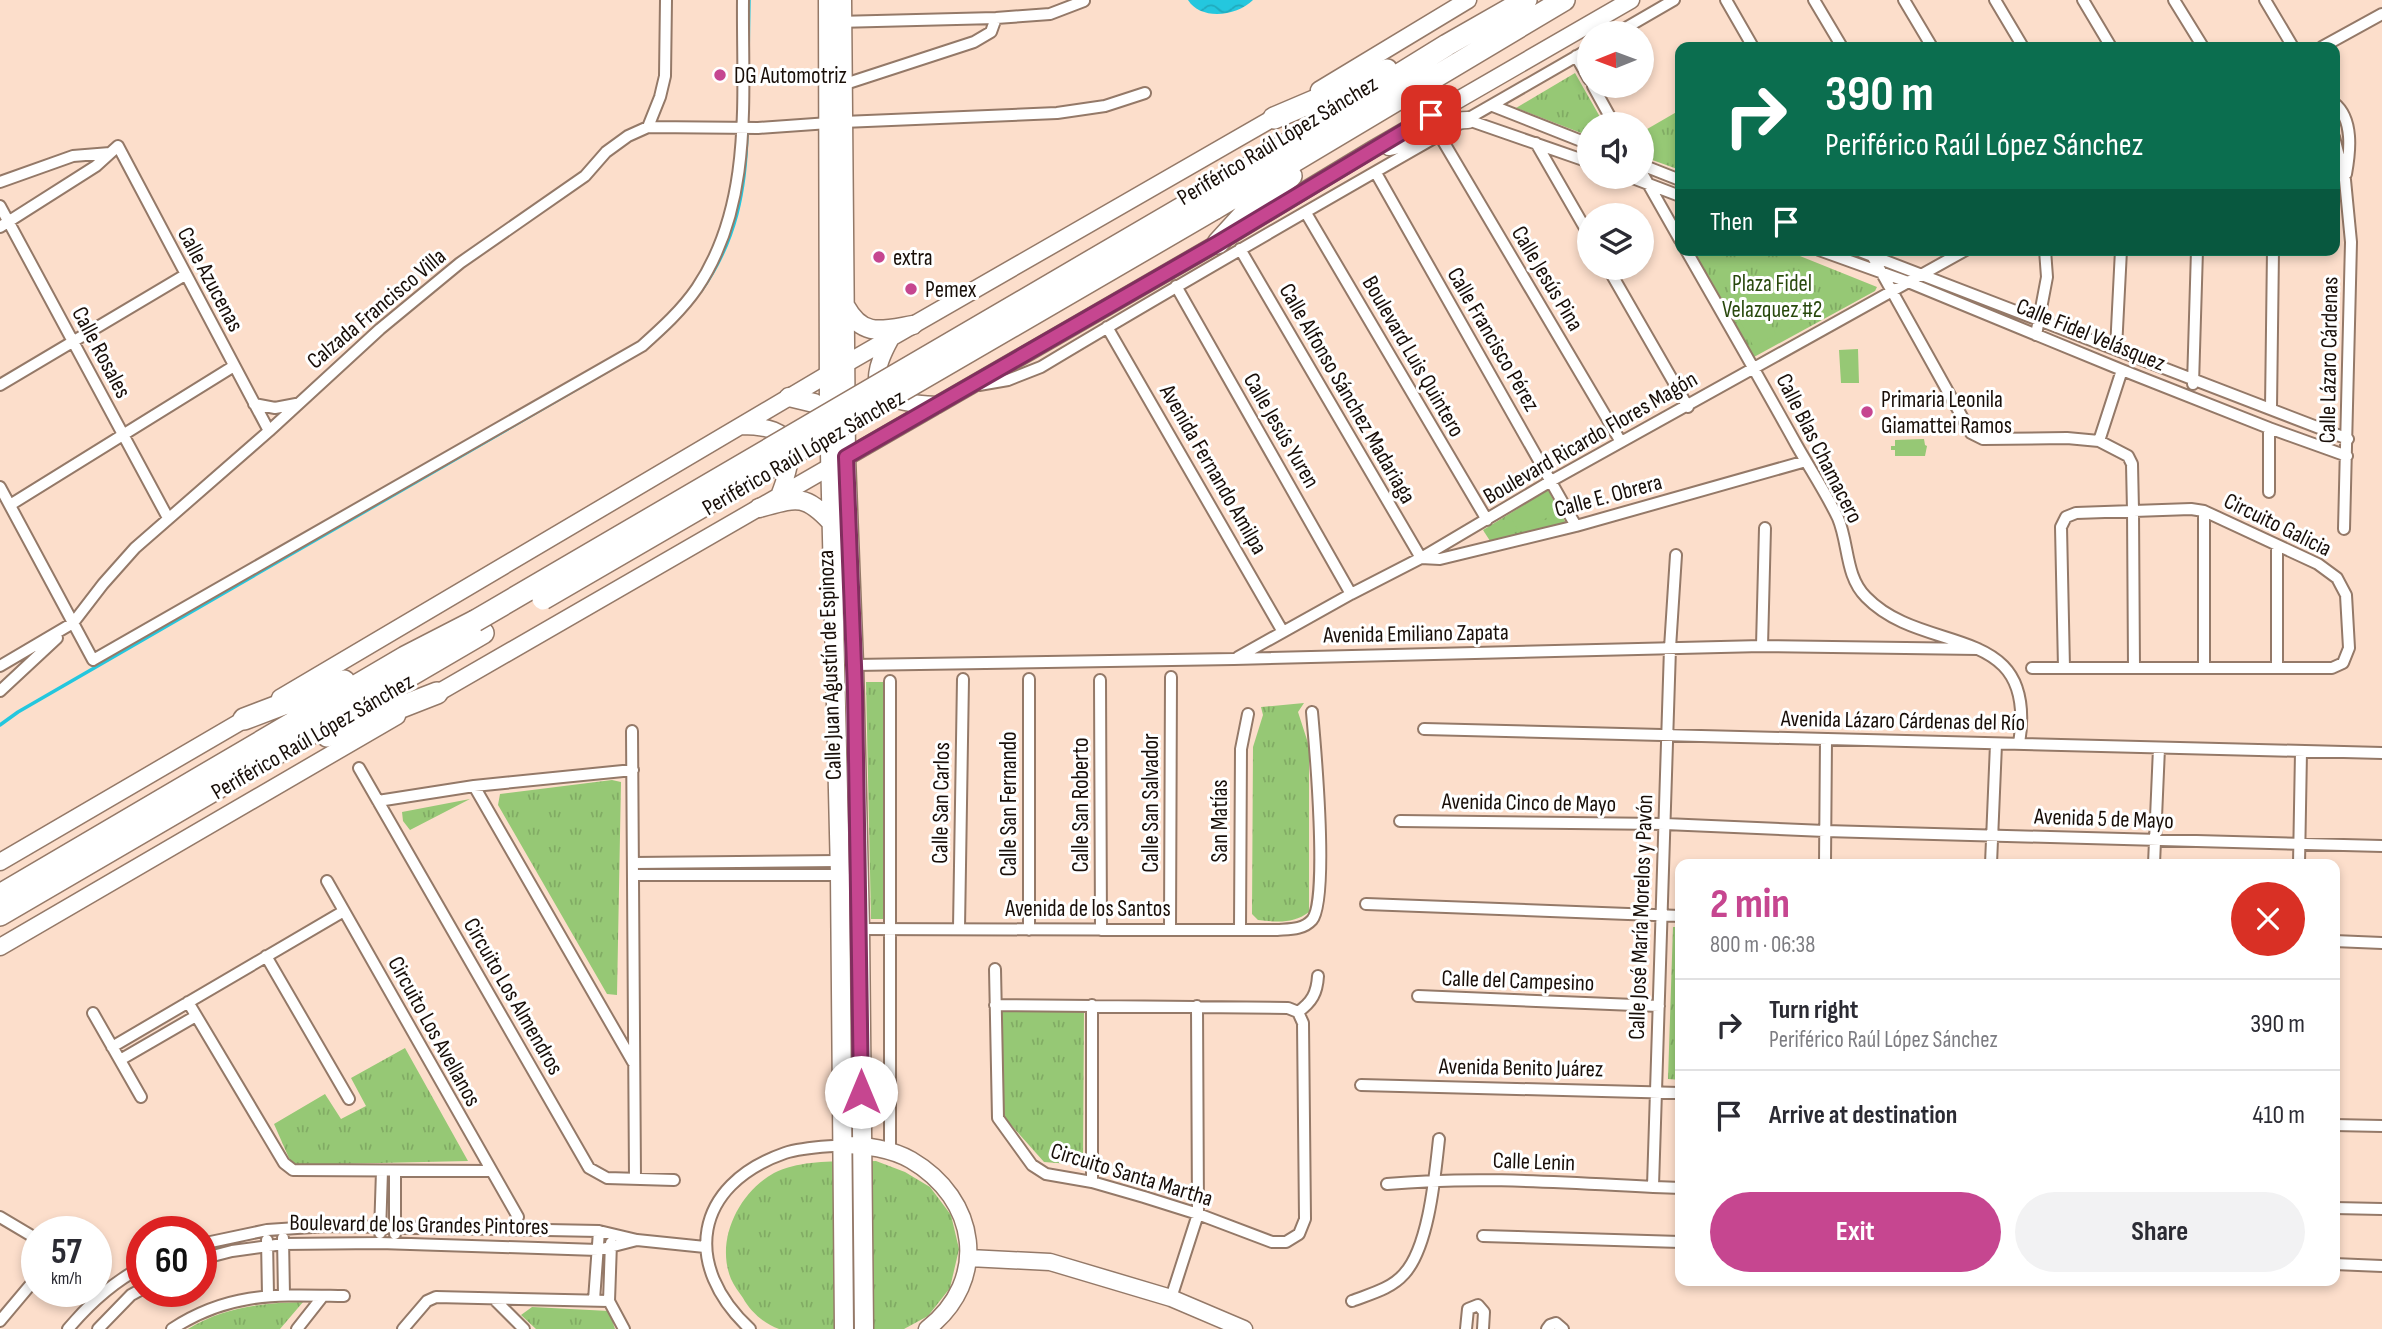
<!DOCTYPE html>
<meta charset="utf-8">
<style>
:root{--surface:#fff;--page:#f2f2f3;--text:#2b2b33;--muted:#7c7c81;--line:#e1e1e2;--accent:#c64690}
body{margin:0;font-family:"Sofia Sans Condensed",sans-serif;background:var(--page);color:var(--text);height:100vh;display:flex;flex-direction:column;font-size:26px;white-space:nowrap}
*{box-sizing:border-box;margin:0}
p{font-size:23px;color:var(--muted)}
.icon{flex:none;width:38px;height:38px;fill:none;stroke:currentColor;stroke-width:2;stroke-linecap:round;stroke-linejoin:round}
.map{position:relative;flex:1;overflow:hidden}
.panel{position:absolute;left:1675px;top:859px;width:665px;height:427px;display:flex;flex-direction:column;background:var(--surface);border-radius:14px;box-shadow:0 4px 10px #0003}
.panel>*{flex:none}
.hud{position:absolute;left:1675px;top:42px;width:665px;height:214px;border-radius:14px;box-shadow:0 4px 10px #0003;background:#0b6e4f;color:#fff;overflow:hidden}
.needle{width:46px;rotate:269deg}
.buttons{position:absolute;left:1577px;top:21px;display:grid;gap:14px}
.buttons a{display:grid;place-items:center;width:77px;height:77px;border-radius:50%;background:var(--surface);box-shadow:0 4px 10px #0003;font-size:35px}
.speed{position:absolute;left:21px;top:1216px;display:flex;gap:14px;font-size:35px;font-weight:700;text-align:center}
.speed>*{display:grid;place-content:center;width:91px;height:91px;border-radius:50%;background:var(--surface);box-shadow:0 4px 10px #0003;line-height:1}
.speed small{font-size:18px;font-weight:400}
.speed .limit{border:10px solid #d22;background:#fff;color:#111}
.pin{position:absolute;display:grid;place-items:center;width:60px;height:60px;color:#fff;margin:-30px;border-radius:14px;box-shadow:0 4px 10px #0006}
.me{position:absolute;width:77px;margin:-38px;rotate:0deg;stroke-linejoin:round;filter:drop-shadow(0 0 5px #0008)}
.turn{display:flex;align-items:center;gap:24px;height:147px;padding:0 35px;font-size:32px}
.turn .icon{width:91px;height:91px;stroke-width:2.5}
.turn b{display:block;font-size:49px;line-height:60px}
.then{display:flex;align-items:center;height:66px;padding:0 35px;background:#0003;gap:14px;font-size:26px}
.round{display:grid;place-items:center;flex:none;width:74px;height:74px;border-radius:37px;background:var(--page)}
.head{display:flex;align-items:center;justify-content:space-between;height:119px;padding:0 35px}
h1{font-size:42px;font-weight:700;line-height:52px;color:var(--accent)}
.button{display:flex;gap:14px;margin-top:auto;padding:14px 35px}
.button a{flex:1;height:80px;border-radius:42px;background:var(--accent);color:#fff;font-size:28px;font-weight:700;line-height:80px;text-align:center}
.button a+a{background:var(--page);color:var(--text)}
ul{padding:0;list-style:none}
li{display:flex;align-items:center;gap:21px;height:91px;padding:0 35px;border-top:2px solid var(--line)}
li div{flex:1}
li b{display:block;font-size:26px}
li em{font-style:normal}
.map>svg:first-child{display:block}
</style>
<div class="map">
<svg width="2382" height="1329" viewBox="0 0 2382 1329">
<defs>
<pattern id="park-tufts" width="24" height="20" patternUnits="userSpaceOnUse" patternTransform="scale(1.75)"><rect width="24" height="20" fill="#96c875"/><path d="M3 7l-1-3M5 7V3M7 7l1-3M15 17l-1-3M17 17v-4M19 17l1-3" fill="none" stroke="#81ab64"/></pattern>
<pattern id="water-waves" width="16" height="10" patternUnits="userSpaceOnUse" patternTransform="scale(1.75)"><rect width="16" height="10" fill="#24c7de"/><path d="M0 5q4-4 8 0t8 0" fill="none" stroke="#20aabd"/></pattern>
</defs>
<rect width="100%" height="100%" fill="#fcdecb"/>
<!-- park -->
<path fill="url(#park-tufts)" d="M 1575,73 L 1604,124 L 1589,124 L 1589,136 L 1516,108 Z
M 1680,110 L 1680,170 L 1644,157 L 1642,153 L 1642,132 Z
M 1693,250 L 1785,250 L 1877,287 L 1875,291 L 1754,357 Z
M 1548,490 L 1566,523 L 1492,544 L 1483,530 Z
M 883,682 L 885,919 L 871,919 L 866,682 Z
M 1304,703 L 1298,712 L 1309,746 L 1309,912 C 1293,924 1277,922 1258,920 L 1252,914 L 1253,747 L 1263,715 L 1261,707 Z
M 612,780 L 621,782 L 617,995 L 607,994 L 498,805 L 500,794 Z
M 470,799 L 410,830 L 403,821 L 402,812 Z
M 1673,927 L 1680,927 L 1680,1080 L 1668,1079 Z
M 1084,1010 L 1083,1165 L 1044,1162 L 1003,1116 L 1002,1011 Z
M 405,1048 L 468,1161 L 292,1165 L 274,1124 L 325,1094 L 341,1119 L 366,1106 L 351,1078 Z
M 876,1161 L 905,1172 L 930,1187 L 951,1215 L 959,1249 L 950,1288 L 928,1316 L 904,1329 L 779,1329 C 764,1324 750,1311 743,1298 C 739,1292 734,1286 731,1279 C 715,1240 739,1192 774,1173 C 804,1158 844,1162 876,1161 Z
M 303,1302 L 280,1329 L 188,1329 C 224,1307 262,1303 303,1302 Z
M 532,1307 L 609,1311 L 615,1329 L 536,1329 L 521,1315 Z"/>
<!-- garden -->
<path fill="#96c875" d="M 1781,278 L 1805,319 L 1783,332 L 1759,290 Z
M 1753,293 L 1776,334 L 1754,347 L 1731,305 Z
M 1858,349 L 1859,383 L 1841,383 L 1839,350 Z
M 1924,439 L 1925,445 L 1927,446 L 1925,456 L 1895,456 L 1895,450 L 1891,450 L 1891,446 L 1895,446 L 1895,440 Z
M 1547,497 L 1556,513 L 1519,532 L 1510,516 Z"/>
<!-- water -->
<path fill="url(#water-waves)" d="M 1188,0 L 1253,0 C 1237,16 1201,21 1188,0 Z"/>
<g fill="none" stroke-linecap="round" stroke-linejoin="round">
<!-- stream -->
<path stroke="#24c7de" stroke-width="3.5" d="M 748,59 L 749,0
M 701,291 C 736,241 746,190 747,130
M 659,337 L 674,323
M 0,725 L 18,712 L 627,360"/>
<defs>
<path id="street" d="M 1726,0 L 1753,47
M 1814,0 L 1842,47
M 1904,0 L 1932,47
M 1995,0 L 2023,47
M 2083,0 L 2111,47
M 2174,0 L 2203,47
M 2265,0 L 2293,47
M 837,22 L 996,18 L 1050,14 L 1084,1
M 1617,33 L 1674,0
M 2322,47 L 2382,14
M 1576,56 L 1589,79
M 839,86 L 974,42 L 991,32 L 996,18
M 1593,86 L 1614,124
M 2334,103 C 2354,119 2350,152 2346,174
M 1493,106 L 1589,144
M 1468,120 L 1589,162
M 648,127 L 660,97 L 665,76 L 666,0
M 1440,136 L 1621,442
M 2334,137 L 2345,180 L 2351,242 L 2344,529
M 1536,143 L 1589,235
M 1642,165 L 1680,180
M 1376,173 L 1576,526
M 1642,173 L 1680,240
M 1630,177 L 1680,196
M 0,182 L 73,156 L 110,153
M 0,206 L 168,518
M 1306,213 L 1487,520
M 0,227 L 96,166 L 118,146 L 269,431
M 1240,249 L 1421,558 L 1440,559 L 1576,526 L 1806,461
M 1686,250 C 1723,315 1760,379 1796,444 C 1810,469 1826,493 1838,518 C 1849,544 1845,576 1866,597 C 1925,658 2039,619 2019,744
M 1819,250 L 1908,282 L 2122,370 L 2269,428 L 2347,456
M 1857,250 L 2348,439
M 1869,250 L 1971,433 L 1983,439 L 2067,438 L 2099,441 L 2128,456 L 2132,464 L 2133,510 L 2134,668
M 1608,268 L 1688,407
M 1176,286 L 1351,594
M 1107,327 L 1283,632
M 2036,335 L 2047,277 L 2045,250
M 2116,349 L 2121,250
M 2193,384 L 2197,250
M 0,385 L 185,275
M 979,385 L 1008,380 L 1041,367 C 1222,258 1406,155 1589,49
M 254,404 L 275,408 L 296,404
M 2271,408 L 2273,250
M 2099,441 L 2122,370
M 0,487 L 93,660 L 642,346 C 662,328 682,310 697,288 C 754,203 742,97 743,0
M 2269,492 L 2269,428
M 10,505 L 234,366
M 1762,646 L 1765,528
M 1238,657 L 1351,594 L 1421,558 L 1551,481 L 1966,250
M 854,665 L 1234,659 L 1762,646 L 1978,649
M 0,666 L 73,623 L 103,584 L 135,548 L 269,431 L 380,329 L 460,263 L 585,176 L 606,152 L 628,136 L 648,127 L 758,128 L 843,122 L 1057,113 L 1105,106 L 1145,93
M 2204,667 L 2204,511
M 2032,668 L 2332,668 L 2343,663 L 2349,648 L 2346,595 L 2337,578 L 2318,564 L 2204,511 L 2191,509 L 2076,513 L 2066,517 L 2061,527 L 2064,668
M 2277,668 L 2277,545
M 1029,679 L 1029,930
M 1100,680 L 1101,930
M 890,681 L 890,1152
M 0,691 L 57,638
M 1424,729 L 2382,753
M 632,731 L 635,1178
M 359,768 L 589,1168 L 607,1178 L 674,1180
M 474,786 L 633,1062
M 378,801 L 474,786 L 633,770
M 1400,821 L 1665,824 L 1825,831 L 2382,846
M 633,863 L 839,861
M 1825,864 L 1826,739
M 1991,864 L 1996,744
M 2154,864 L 2159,748
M 2299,864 L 2301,752
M 633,875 L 840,875
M 327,881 L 518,1217
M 1366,904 L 1680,916
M 959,928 L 963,679
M 860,929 L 1277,930 C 1289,929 1303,930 1312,920 C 1329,900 1315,745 1312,712
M 1240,929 L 1241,749 L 1248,714
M 1170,930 L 1171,677
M 2334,941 L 2382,943
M 266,956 L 349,1099
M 1418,996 L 1659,1006
M 188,1002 L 284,1163 L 293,1170 L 491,1171
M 995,1005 L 1288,1008 L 1298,1012 L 1303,1023 L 1305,1219 L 1299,1234 L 1286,1242 L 1272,1242 L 1198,1214 L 1144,1197 L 1092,1182 L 1046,1174 L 1032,1165 L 998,1118 L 995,969
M 1298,1012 C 1312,1002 1317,993 1318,976
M 93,1013 L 141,1097
M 112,1047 L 344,911
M 120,1060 L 196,1016
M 1361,1085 L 1680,1093
M 2334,1125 L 2382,1126
M 1092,1182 L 1092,1005
M 1387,1184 C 1484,1175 1582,1184 1680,1188
M 1653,1186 L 1670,648 L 1676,555
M 2334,1208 L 2382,1209
M 0,1217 L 37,1239
M 380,1233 L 382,1171
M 395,1234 L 395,1171
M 1483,1236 L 1680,1242
M 283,1238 L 284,1295
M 267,1240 L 268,1295
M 611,1243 L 609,1301 L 624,1329
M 201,1244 L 267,1230 L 327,1226 L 599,1231 L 637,1240 L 705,1247
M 201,1259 L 232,1251 L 283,1244 L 380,1243 L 598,1250 L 637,1240
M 2334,1264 L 2382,1266
M 1171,1298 L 1198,1214 L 1197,1006
M 494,1299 L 524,1329
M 594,1300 L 599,1231
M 1352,1301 C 1370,1294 1391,1289 1404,1274 C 1429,1247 1435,1175 1439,1139
M 0,1321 L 37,1277
M 68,1329 C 89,1304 113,1282 142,1267
M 98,1329 L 131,1295 L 142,1289
M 172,1329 C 230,1291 279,1295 344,1296
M 297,1329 L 323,1296
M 403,1329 L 427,1301 L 436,1297 L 609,1301
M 750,1329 C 682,1266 693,1185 785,1153 C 803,1147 824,1147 844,1145
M 1466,1329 L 1468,1309 L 1478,1305 L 1484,1312 L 1483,1329
M 1547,1329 L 1550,1325 L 1556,1323 L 1563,1329"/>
<path id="secondary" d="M 1319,90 L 1468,0
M 1389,147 C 1418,143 1438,120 1468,120
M 890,340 C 860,395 885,403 937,405
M 741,426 C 798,426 797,450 779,496
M 280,698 L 847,363 L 1282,113
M 429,698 L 1218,243 L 1373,149 L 1631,0
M 0,862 L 252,715
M 0,947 L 397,716
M 844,1145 C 865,1145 892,1149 911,1160 C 978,1199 990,1280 927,1329
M 969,1258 L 1050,1262 L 1171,1298 L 1244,1329"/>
<path id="primary" d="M 828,0 L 829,411 L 840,875 L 844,1329
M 842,0 L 846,457 L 854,665 L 860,929 L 864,1329
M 846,307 C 863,338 883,330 913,325
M 789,397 L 814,403 L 829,411
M 759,508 C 796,498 804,493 831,522"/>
<path id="highway" d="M 1274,118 L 1387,70
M 1209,192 L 1447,45 L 1526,0
M 1214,209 L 1564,0
M 1218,243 L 1250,208 L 1291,176
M 244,719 L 344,681
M 327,736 L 437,693
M 0,895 L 405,657 L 475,621
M 0,915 L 483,633"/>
</defs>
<!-- street casing -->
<use href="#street" stroke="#947968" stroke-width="14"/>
<!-- secondary casing -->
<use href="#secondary" stroke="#947968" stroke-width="19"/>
<!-- primary casing -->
<use href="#primary" stroke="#947968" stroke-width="21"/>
<!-- highway casing -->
<use href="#highway" stroke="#947968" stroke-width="24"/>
<!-- street -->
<use href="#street" stroke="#fff" stroke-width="10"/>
<!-- secondary -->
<use href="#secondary" stroke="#fff" stroke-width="16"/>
<!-- primary -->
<use href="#primary" stroke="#fff" stroke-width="18"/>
<!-- highway -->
<use href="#highway" stroke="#fff" stroke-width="21"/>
<defs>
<path id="highway-bridge" d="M 543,599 L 1214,209
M 475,621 L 1209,192"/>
</defs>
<!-- highway-bridge casing -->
<use href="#highway-bridge" stroke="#947968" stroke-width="24" stroke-linecap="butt"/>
<!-- highway-bridge -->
<use href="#highway-bridge" stroke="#fff" stroke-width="21"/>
</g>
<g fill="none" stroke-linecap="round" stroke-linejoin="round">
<defs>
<path id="route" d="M 861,1092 L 855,691 L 846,457 L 1218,243 L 1431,115"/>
</defs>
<!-- route casing -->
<use href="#route" stroke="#812e5e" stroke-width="18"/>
<!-- route -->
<use href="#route" stroke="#c64690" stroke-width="12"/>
</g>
<!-- markers -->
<g fill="#c64690" stroke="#fff" stroke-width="2.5">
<circle cx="720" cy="75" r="7"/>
<circle cx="879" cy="257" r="7"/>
<circle cx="911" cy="289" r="7"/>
<circle cx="1867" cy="412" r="7"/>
</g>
<g text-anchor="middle" stroke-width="6" stroke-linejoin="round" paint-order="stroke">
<!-- poi labels -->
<g font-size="23" fill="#180e08" stroke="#fff" text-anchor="start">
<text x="734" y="83">DG Automotriz</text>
<text x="893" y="265">extra</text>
<text x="925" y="297">Pemex</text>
<text x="1881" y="407">Primaria Leonila<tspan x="1881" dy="26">Giamattei Ramos</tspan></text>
</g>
<!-- street labels -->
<g font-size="23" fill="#180e08" stroke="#fff">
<text transform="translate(1277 140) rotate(-31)" y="8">Periférico Raúl López Sánchez</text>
<text transform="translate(1548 278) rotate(59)" y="8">Calle Jesús Pina</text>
<text transform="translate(211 279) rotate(62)" y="8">Calle Azucenas</text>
<text transform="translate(376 308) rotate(-40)" y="8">Calzada Francisco Villa</text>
<text transform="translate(2091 334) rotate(22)" y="8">Calle Fidel Velásquez</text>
<text transform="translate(1494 339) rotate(60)" y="8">Calle Francisco Pérez</text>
<text transform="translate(102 352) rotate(62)" y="8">Calle Rosales</text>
<text transform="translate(1414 356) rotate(60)" y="8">Boulevard Luis Quintero</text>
<text transform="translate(2328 360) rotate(-89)" y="8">Calle Lázaro Cárdenas</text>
<text transform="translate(1348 393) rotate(60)" y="8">Calle Alfonso Sánchez Madariaga</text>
<text transform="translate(1282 430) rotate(60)" y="8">Calle Jesús Yuren</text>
<text transform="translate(1590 437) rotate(-30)" y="8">Boulevard Ricardo Flores Magón</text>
<text transform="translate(1820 448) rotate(63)" y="8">Calle Blas Chamacero</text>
<text transform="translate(803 452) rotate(-30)" y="8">Periférico Raúl López Sánchez</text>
<text transform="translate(1214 469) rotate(60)" y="8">Avenida Fernando Amilpa</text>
<text transform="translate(1608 495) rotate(-15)" y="8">Calle E. Obrera</text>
<text transform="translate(2278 524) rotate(26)" y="8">Circuito Galicia</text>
<text transform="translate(1416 633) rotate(-1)" y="8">Avenida Emiliano Zapata</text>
<text transform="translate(829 665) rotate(-92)" y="8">Calle Juan Agustín de Espinoza</text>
<text transform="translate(1903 720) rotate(1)" y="8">Avenida Lázaro Cárdenas del Río</text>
<text transform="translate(312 736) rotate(-30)" y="8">Periférico Raúl López Sánchez</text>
<text transform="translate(1529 802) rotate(1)" y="8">Avenida Cinco de Mayo</text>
<text transform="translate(940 803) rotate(-89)" y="8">Calle San Carlos</text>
<text transform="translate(1150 803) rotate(-90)" y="8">Calle San Salvador</text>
<text transform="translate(1008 804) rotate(-90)" y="8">Calle San Fernando</text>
<text transform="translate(1080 805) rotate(-90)" y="8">Calle San Roberto</text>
<text transform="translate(2104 818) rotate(2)" y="8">Avenida 5 de Mayo</text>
<text transform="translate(1219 821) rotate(-90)" y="8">San Matías</text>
<text x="1088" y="916">Avenida de los Santos</text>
<text transform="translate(1640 917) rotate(-88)" y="8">Calle José María Morelos y Pavón</text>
<text transform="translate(1518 980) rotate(2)" y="8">Calle del Campesino</text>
<text transform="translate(514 996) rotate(60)" y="8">Circuito Los Almendros</text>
<text transform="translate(435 1031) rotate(61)" y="8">Circuito Los Avellanos</text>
<text transform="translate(1521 1067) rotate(1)" y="8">Avenida Benito Juárez</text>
<text transform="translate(1534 1161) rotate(2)" y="8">Calle Lenin</text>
<text transform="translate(1132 1174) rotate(17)" y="8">Circuito Santa Martha</text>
<text transform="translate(419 1224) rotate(1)" y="8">Boulevard de los Grandes Pintores</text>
</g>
<!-- park labels -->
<g font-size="23" fill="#29490d" stroke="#fff">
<text x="1772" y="291">Plaza Fidel<tspan x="1772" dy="26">Velazquez #2</tspan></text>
</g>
</g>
</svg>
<div class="buttons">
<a><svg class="needle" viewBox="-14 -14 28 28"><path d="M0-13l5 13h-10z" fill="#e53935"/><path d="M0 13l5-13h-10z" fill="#7c7c81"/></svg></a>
<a><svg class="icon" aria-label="sound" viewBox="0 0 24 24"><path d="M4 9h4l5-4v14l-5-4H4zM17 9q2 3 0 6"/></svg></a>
<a><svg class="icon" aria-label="layers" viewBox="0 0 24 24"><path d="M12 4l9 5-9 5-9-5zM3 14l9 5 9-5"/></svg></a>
</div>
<div class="speed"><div>57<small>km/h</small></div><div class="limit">60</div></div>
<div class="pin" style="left:1431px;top:115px;background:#d93025"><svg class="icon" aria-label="arrive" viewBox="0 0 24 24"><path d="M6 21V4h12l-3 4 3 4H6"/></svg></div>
<svg class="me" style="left:861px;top:1092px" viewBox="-20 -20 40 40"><circle r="19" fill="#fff"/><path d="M0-13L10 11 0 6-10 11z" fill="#c64690"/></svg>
<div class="hud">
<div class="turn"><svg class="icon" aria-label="right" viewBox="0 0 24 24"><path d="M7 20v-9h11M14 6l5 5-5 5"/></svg><div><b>390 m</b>Periférico Raúl López Sánchez</div></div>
<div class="then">Then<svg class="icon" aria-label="arrive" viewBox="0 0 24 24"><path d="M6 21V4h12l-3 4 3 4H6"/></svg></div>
</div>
<section class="panel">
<div class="head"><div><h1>2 min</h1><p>800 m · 06:38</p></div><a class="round" style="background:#d93025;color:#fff"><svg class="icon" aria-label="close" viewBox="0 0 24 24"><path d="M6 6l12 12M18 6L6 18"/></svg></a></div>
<ul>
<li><svg class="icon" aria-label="right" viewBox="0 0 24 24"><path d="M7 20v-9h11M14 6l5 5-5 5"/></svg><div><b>Turn right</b><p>Periférico Raúl López Sánchez</p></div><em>390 m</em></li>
<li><svg class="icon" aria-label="arrive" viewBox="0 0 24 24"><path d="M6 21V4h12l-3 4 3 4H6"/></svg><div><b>Arrive at destination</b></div><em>410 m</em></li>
</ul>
<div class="button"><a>Exit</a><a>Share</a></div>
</section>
</div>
